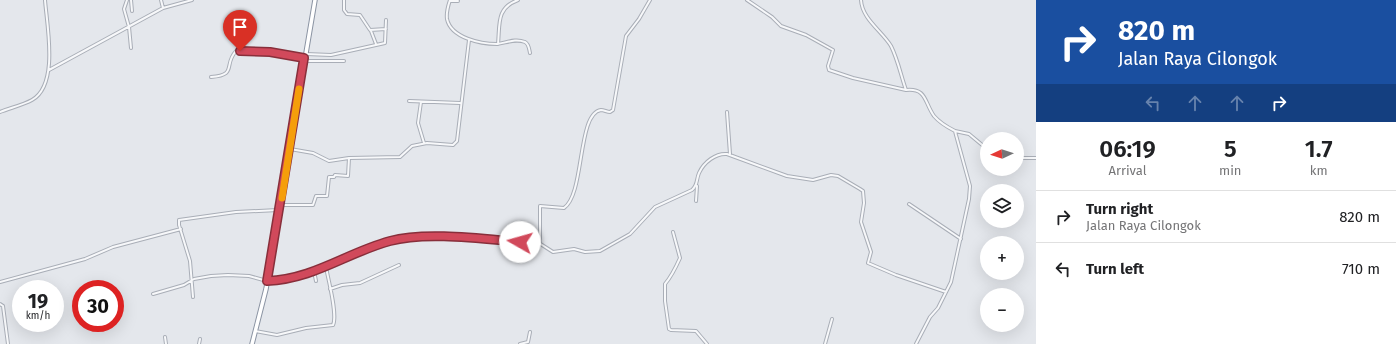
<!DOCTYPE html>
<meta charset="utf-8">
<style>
:root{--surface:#fff;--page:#f6f6f6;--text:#202124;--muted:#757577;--line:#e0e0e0}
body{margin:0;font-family:"Fira Sans",sans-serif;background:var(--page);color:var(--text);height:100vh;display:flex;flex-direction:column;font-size:15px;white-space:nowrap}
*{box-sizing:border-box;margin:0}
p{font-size:13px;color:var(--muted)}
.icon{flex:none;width:22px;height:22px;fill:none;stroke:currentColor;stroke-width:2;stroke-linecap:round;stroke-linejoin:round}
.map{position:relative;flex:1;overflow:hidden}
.panel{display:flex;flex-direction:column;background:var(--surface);width:360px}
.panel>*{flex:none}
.banner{background:#1a4fa0;color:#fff;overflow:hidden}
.needle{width:26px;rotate:266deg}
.controls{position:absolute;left:980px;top:132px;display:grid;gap:8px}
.controls a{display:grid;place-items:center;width:44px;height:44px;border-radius:50%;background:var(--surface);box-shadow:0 4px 16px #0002;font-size:20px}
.speed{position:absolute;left:12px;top:280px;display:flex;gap:8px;font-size:20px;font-weight:700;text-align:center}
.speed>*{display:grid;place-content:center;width:52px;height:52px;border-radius:50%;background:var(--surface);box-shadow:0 4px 16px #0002;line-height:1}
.speed small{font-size:10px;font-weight:400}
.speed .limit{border:6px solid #d22;background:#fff;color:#111}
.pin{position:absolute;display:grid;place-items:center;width:34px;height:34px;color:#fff;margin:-41px -17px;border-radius:50% 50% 50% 0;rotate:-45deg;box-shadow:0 0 4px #0007}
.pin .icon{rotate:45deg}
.me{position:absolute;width:44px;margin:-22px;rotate:277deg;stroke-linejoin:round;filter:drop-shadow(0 0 3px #0008)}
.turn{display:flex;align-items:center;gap:14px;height:84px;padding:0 16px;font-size:18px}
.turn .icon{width:52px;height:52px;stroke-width:2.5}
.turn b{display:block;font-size:28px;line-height:34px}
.lanes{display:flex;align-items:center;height:38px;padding:0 16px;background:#0003;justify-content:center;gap:20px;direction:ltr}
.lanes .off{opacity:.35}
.eta{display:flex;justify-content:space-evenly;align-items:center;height:68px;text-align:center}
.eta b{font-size:24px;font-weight:600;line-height:28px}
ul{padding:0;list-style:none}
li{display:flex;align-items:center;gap:12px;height:52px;padding:0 16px;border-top:1px solid var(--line)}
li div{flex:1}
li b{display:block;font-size:15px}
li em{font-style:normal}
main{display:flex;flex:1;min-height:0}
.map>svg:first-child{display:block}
</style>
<main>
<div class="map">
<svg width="1036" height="344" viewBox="0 0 1036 344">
<rect width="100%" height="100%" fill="#e4e7ec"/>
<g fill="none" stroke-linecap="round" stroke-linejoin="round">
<defs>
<path id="minor" d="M 127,0 L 124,9 L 129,27 L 131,48
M 131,0 L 132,11
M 161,0 L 163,8
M 344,0 L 344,10 L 347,14 L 360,15 L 370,30 L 386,29
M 450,0 C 448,6 446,12 447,19 C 451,38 481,44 497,44 C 506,43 515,38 525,42 C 529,44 529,49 530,53
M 747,0 L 772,17 L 781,26 L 806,35 L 833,50 L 828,66 L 829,70 L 853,78 L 906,90
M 450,1 L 458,1
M 371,31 L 376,44
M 498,44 C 500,24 496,8 518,0
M 306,54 L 331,55 L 385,43 L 386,20
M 305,61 L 344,61
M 49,70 L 163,8 L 192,0
M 211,77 C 238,75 223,65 236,51 L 270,52 L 304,58
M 409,101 L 460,103
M 421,102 L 418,123 L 424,143
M 0,112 C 10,108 23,105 32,100 C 59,85 47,26 45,0
M 727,112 L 730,154
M 955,131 L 969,134 L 987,149
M 290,149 L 313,153 L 329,161 L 349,158 L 400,157 L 412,146 L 427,143 L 453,145 L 457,141 L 469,40
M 1017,158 L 1036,158
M 696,201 L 697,186
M 909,204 L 961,239
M 281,205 L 313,205 L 316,196 L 327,196 L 329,177 L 334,177 L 335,175 L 348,176 L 349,158
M 673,232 L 680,258 C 676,267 671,277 665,284 L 665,301 L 669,329 L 671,330 L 696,331 L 707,344
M 539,243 L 553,252 L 574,249 L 585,252 L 600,251 L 630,234 L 655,207 L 692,190 C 698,185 696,180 699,173 C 704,162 716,153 727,154 L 787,176 L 813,180 L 831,175 L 838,176 L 860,189 L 863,191 L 864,203 L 861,222 L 871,252 L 868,263 L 896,275 L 946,292 L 951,282 L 969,199 L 970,186 L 956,135 L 955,131 C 947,127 940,123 934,116 C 924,102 927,88 906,90 C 901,76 898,60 891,46 C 882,31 862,19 861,0
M 314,271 L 316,281
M 0,282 L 85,259 L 113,247 L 181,229
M 330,289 L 342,285 L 360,283 L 399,265
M 153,294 L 184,285 L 194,279 L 211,276 L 228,275 L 249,276 L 267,281 L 298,277 L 341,261 L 370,247 L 402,239 L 478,238 L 538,244 L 540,242 L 540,206 L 564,208 C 585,194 577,113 601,110 C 604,110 607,112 610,112 L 613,110 L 626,36 L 639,19 L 650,0
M 193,297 L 190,261 L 179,225 L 179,220 L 236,212 L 278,210
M 0,304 L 3,306 L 8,344
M 255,331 L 277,335 L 306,328 L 333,325 C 338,315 328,279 326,267
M 165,337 L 166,344
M 199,344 L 200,339
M 520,344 L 528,342 L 530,332
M 825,344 L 832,319
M 916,344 L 930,317 L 938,308 L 946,292"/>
<path id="trunk" d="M 252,344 L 266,289 L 315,0"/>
</defs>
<!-- minor casing -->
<use href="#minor" stroke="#a9aeb7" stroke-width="4"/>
<!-- trunk casing -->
<use href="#trunk" stroke="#8b94a3" stroke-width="5.5"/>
<!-- minor -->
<use href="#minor" stroke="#f7f8fa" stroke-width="2"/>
<!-- trunk -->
<use href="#trunk" stroke="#fff" stroke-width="3.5"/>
</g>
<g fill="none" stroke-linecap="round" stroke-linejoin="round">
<defs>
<path id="route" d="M 240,51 L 270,52 L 304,58 L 267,281 C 314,279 346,253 390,241 C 425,231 484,239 520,242"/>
</defs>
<!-- route casing -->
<use href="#route" stroke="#882f3b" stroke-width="10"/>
<!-- route -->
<use href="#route" stroke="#d1495b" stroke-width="7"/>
<!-- slow -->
<path stroke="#f59e0b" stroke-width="7" d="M 282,198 L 299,89"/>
</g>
</svg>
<div class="controls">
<a><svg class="needle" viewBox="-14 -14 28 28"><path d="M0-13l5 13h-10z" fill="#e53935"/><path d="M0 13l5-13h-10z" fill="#757577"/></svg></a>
<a><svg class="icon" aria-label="layers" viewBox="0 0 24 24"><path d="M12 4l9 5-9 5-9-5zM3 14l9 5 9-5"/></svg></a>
<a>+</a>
<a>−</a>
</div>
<div class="speed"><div>19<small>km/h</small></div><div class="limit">30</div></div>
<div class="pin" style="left:240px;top:51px;background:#d93025"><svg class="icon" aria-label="arrive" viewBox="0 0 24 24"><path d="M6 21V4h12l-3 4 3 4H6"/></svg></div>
<svg class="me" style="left:520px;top:242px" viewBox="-20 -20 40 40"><circle r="19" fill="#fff"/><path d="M0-13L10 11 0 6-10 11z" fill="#d1495b"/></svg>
</div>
<section class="panel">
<div class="banner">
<div class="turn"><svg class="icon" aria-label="right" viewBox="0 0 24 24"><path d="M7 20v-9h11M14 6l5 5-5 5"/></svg><div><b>820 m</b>Jalan Raya Cilongok</div></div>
<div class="lanes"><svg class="icon off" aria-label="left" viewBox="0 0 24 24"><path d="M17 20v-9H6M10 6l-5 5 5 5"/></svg><svg class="icon off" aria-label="ahead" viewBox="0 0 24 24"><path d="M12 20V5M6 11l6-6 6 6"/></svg><svg class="icon off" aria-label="ahead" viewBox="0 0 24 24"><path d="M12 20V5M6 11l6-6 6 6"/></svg><svg class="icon" aria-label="right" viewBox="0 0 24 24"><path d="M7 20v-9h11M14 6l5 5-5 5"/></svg></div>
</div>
<div class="eta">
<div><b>06:19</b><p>Arrival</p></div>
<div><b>5</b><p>min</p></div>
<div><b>1.7</b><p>km</p></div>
</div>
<ul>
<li><svg class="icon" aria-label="right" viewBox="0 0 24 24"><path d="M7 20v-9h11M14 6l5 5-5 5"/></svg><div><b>Turn right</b><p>Jalan Raya Cilongok</p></div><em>820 m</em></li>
<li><svg class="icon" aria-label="left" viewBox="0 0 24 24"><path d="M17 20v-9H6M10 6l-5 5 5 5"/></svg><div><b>Turn left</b></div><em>710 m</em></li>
</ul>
</section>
</main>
